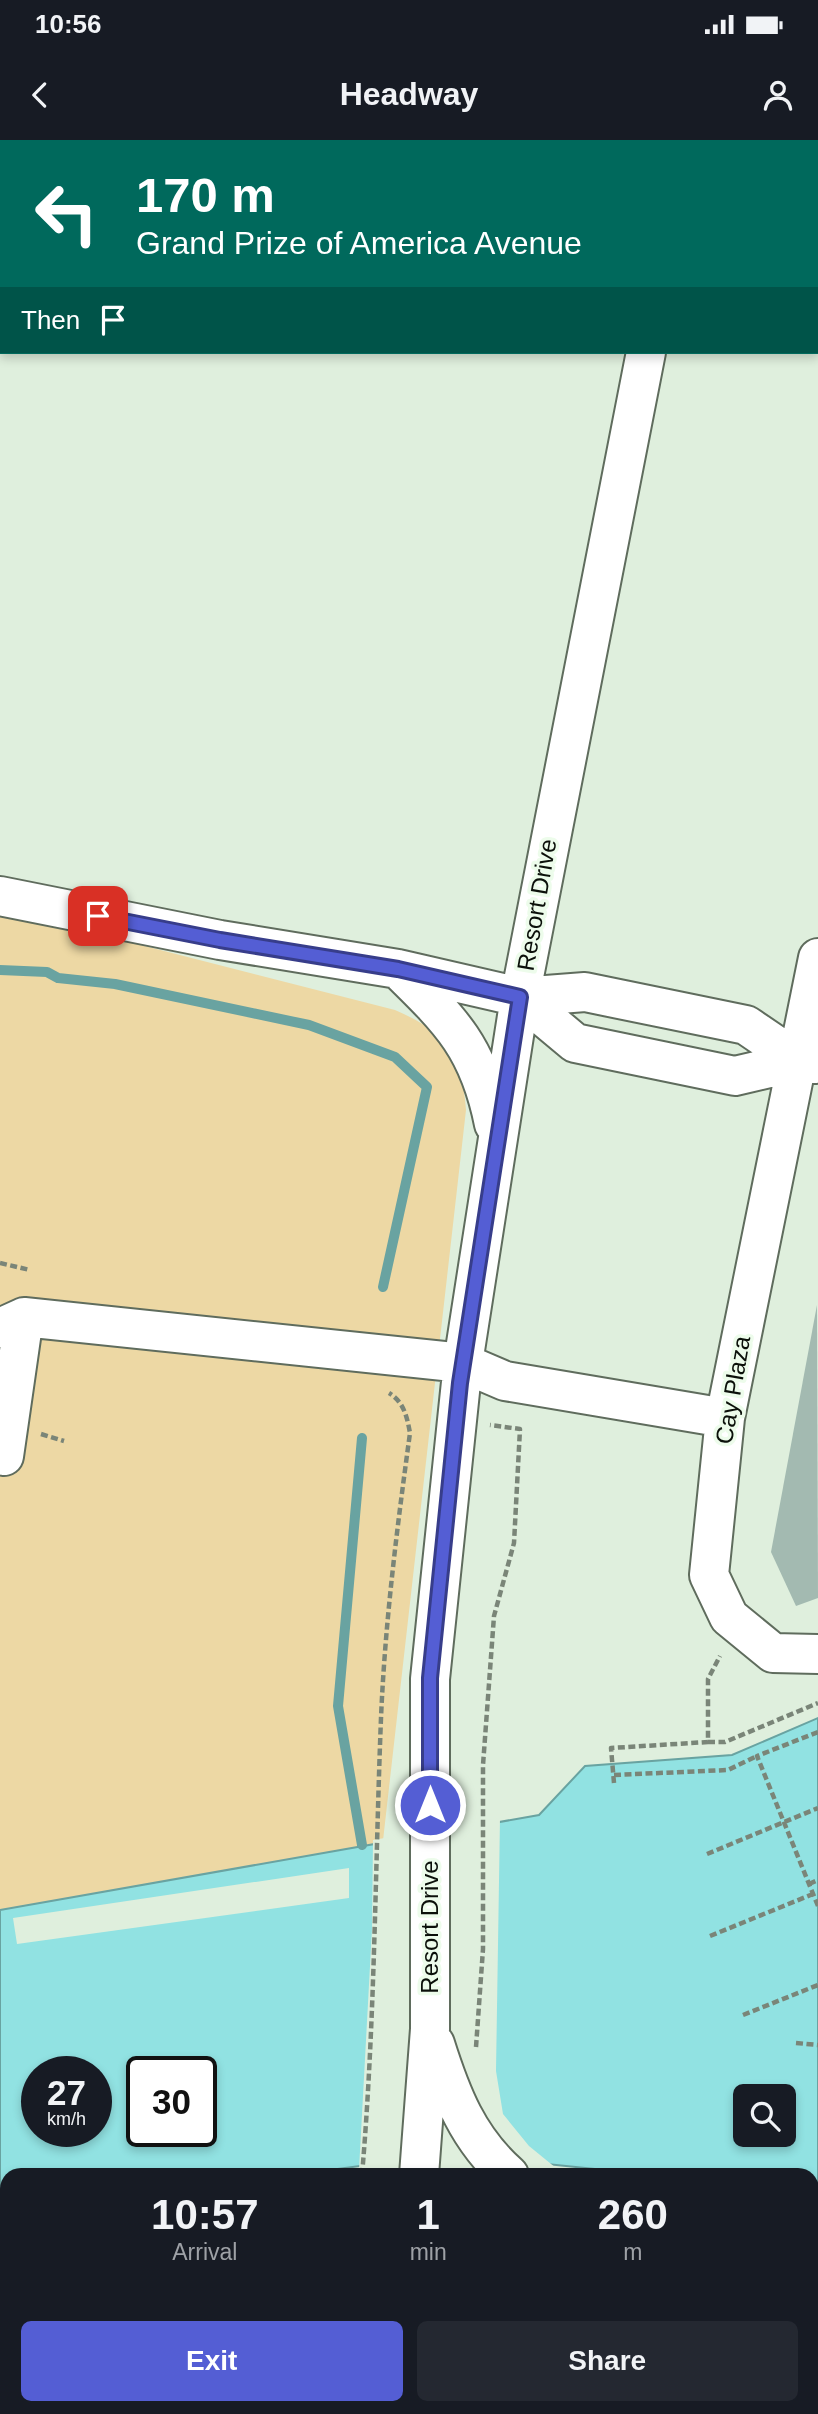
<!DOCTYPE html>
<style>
:root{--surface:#171b24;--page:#242831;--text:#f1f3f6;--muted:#9ea1a6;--accent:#545ed4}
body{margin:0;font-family:Arial,sans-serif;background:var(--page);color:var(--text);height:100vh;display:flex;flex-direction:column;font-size:26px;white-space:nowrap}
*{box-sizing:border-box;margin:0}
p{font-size:23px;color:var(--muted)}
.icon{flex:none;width:38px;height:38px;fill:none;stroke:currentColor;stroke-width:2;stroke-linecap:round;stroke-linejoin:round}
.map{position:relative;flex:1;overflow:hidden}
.panel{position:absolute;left:0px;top:2028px;width:819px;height:247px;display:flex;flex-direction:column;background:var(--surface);border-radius:21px 21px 0 0;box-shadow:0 4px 10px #0003}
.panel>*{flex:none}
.banner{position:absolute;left:0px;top:0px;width:819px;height:214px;box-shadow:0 4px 10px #0003;background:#00695c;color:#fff;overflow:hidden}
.fabs{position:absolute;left:733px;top:1944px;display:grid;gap:14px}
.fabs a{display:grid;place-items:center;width:63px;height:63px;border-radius:10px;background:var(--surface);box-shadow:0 4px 10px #0003;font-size:35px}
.speed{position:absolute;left:21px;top:1916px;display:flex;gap:14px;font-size:35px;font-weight:700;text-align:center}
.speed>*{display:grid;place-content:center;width:91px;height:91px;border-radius:50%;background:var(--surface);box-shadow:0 4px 10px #0003;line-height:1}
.speed small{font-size:18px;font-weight:400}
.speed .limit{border:4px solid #111;border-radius:10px;background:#fff;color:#111}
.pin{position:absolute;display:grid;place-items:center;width:60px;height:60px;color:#fff;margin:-30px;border-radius:14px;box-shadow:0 4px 10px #0006}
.me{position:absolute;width:77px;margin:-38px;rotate:0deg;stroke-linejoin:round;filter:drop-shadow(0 0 5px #0008)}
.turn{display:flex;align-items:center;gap:24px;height:147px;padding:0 21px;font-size:32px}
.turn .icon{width:91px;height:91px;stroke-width:2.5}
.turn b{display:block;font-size:49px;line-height:60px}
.then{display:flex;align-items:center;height:66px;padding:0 21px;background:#0003;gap:14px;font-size:26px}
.eta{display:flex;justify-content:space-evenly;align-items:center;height:119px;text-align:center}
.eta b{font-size:42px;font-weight:800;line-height:49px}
.button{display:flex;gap:14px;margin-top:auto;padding:14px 21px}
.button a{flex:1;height:80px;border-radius:10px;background:var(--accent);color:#fff;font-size:28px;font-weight:800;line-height:80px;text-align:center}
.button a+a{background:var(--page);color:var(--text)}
.status{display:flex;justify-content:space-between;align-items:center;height:49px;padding:0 35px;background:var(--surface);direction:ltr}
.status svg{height:19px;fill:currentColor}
header{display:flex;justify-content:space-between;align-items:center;height:91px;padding:0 21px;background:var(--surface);font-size:32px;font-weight:800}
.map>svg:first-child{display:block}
</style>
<div class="status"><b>10:56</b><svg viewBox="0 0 49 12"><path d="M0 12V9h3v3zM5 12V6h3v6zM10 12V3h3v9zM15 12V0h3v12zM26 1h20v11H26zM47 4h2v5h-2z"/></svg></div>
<header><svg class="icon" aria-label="back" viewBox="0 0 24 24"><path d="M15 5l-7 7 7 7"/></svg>Headway<svg class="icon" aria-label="person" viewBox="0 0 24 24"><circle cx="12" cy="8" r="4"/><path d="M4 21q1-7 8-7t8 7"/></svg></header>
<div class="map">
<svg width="818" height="2274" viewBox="0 0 818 2274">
<rect width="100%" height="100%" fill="#dfefdd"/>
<!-- green -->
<path fill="#edd8a4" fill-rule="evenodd" d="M 0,769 L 395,870 C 446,892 462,914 466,970 L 345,2035 L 7,2035 L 7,2268 L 308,2268 L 301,2274 L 0,2274 ZM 37,1932 L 96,1932 L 96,1992 L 37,1992 ZM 142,1932 L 201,1932 L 201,1992 L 142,1992 Z"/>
<!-- water -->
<path fill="#91e2e2" stroke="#69a3a1" stroke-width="2" fill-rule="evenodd" d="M 818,1578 L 818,2053 L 812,2053 L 812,2035 L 653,2035 L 451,2014 L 292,2035 L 7,2035 L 7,2096 L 0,2099 L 0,1770 L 539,1675 L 585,1626 L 732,1615 ZM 37,1932 L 96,1932 L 96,1992 L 37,1992 ZM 142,1932 L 201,1932 L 201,1992 L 142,1992 ZM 746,1956 L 784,1956 L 784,1995 L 746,1995 Z"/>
<!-- pier -->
<path fill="#dfefdd" d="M 500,1678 L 496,1931 L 503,1974 L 529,2006 L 556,2028 L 451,2017 L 359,2030 L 372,1789 L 373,1700 Z
M 349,1728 L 349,1758 L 17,1804 L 13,1778 Z"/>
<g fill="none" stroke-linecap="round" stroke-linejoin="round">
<!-- stream -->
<path stroke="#69a3a1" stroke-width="10" d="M 0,830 L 47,832 L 58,838 L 115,844 L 309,885 L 395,917 L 427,947 L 383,1147
M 362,1298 L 338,1566 L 362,1705"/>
</g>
<!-- building -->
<path fill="#a3bab1" d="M 817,1165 L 818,1458 L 796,1466 L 771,1412 Z"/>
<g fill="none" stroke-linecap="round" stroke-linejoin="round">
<defs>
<path id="minor" d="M 687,2 L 687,0
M 0,756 L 220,800 L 398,829 L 520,857 L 585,852 L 746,885 L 799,921
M 818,818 L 725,1278 L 709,1435 L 729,1477 L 773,1513 L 818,1514
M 398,829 C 451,881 479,908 494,984
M 520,857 L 575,903 L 735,936 L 799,921 L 815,924
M 0,1188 L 24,1177 L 463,1223 L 505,1241 L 725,1278
M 4,1316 L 24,1177
M 435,1904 C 451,1955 468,1999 509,2035
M 419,2035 L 430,1889 L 430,1539 L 463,1223 L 520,857 L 646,212
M 812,2093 L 818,2094
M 363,2274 L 364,2268
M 406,2274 L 406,2268"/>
</defs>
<!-- minor casing -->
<use href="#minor" stroke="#5f6c5d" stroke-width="42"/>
<!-- path -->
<path stroke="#7a8578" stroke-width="4.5" stroke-dasharray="7 3.5" stroke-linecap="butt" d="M 0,1123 L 30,1130
M 41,1294 L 64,1301
M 818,1592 L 757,1616 L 818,1766
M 708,1602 L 725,1602 L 818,1563
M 614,1635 L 728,1630 L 757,1616
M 614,1643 L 611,1608 L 708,1602 L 708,1539 L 720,1516
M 707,1714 L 818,1668
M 809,1744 L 818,1740
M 710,1796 L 813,1754
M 743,1875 L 818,1845
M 796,1903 L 818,1905
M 476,1907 L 483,1809 L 483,1625 L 494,1476 L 514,1403 L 520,1289 L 490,1285
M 362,2035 C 375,1883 375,1731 381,1578 C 385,1483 397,1388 410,1293 C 407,1277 404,1262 389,1253"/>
<!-- minor -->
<use href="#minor" stroke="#fff" stroke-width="38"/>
</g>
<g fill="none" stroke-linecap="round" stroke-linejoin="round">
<defs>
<path id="route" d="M 98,776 L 220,800 L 398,829 L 520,857 L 460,1243 L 430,1538 L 430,1665"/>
</defs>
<!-- route casing -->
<use href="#route" stroke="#373d8a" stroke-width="18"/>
<!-- route -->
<use href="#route" stroke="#545ed4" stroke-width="12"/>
</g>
<g text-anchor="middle" stroke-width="7" stroke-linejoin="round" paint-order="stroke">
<!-- street labels -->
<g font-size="24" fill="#0b100a" stroke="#edfceb">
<text transform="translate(537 765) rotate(-80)" y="8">Resort Drive</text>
<text transform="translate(733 1250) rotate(-80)" y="8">Cay Plaza</text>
<text transform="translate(430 1787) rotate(-90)" y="8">Resort Drive</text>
</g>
</g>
</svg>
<div class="fabs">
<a><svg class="icon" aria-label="search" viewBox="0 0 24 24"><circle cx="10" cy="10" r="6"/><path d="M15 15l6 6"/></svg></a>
</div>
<div class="speed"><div>27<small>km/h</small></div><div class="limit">30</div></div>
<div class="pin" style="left:98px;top:776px;background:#d93025"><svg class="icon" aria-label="arrive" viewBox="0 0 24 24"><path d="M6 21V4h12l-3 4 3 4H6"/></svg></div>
<svg class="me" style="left:430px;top:1665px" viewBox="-20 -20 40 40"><circle r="17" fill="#545ed4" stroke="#fff" stroke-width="3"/><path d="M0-11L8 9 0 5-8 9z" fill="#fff"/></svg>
<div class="banner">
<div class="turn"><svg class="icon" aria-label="left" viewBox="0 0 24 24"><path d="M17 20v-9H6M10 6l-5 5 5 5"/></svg><div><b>170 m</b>Grand Prize of America Avenue</div></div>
<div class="then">Then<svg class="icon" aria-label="arrive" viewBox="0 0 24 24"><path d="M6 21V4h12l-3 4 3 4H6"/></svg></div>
</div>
<section class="panel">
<div class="eta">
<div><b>10:57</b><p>Arrival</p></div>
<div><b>1</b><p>min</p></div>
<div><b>260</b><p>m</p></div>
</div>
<div class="button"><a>Exit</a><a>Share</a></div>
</section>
</div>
